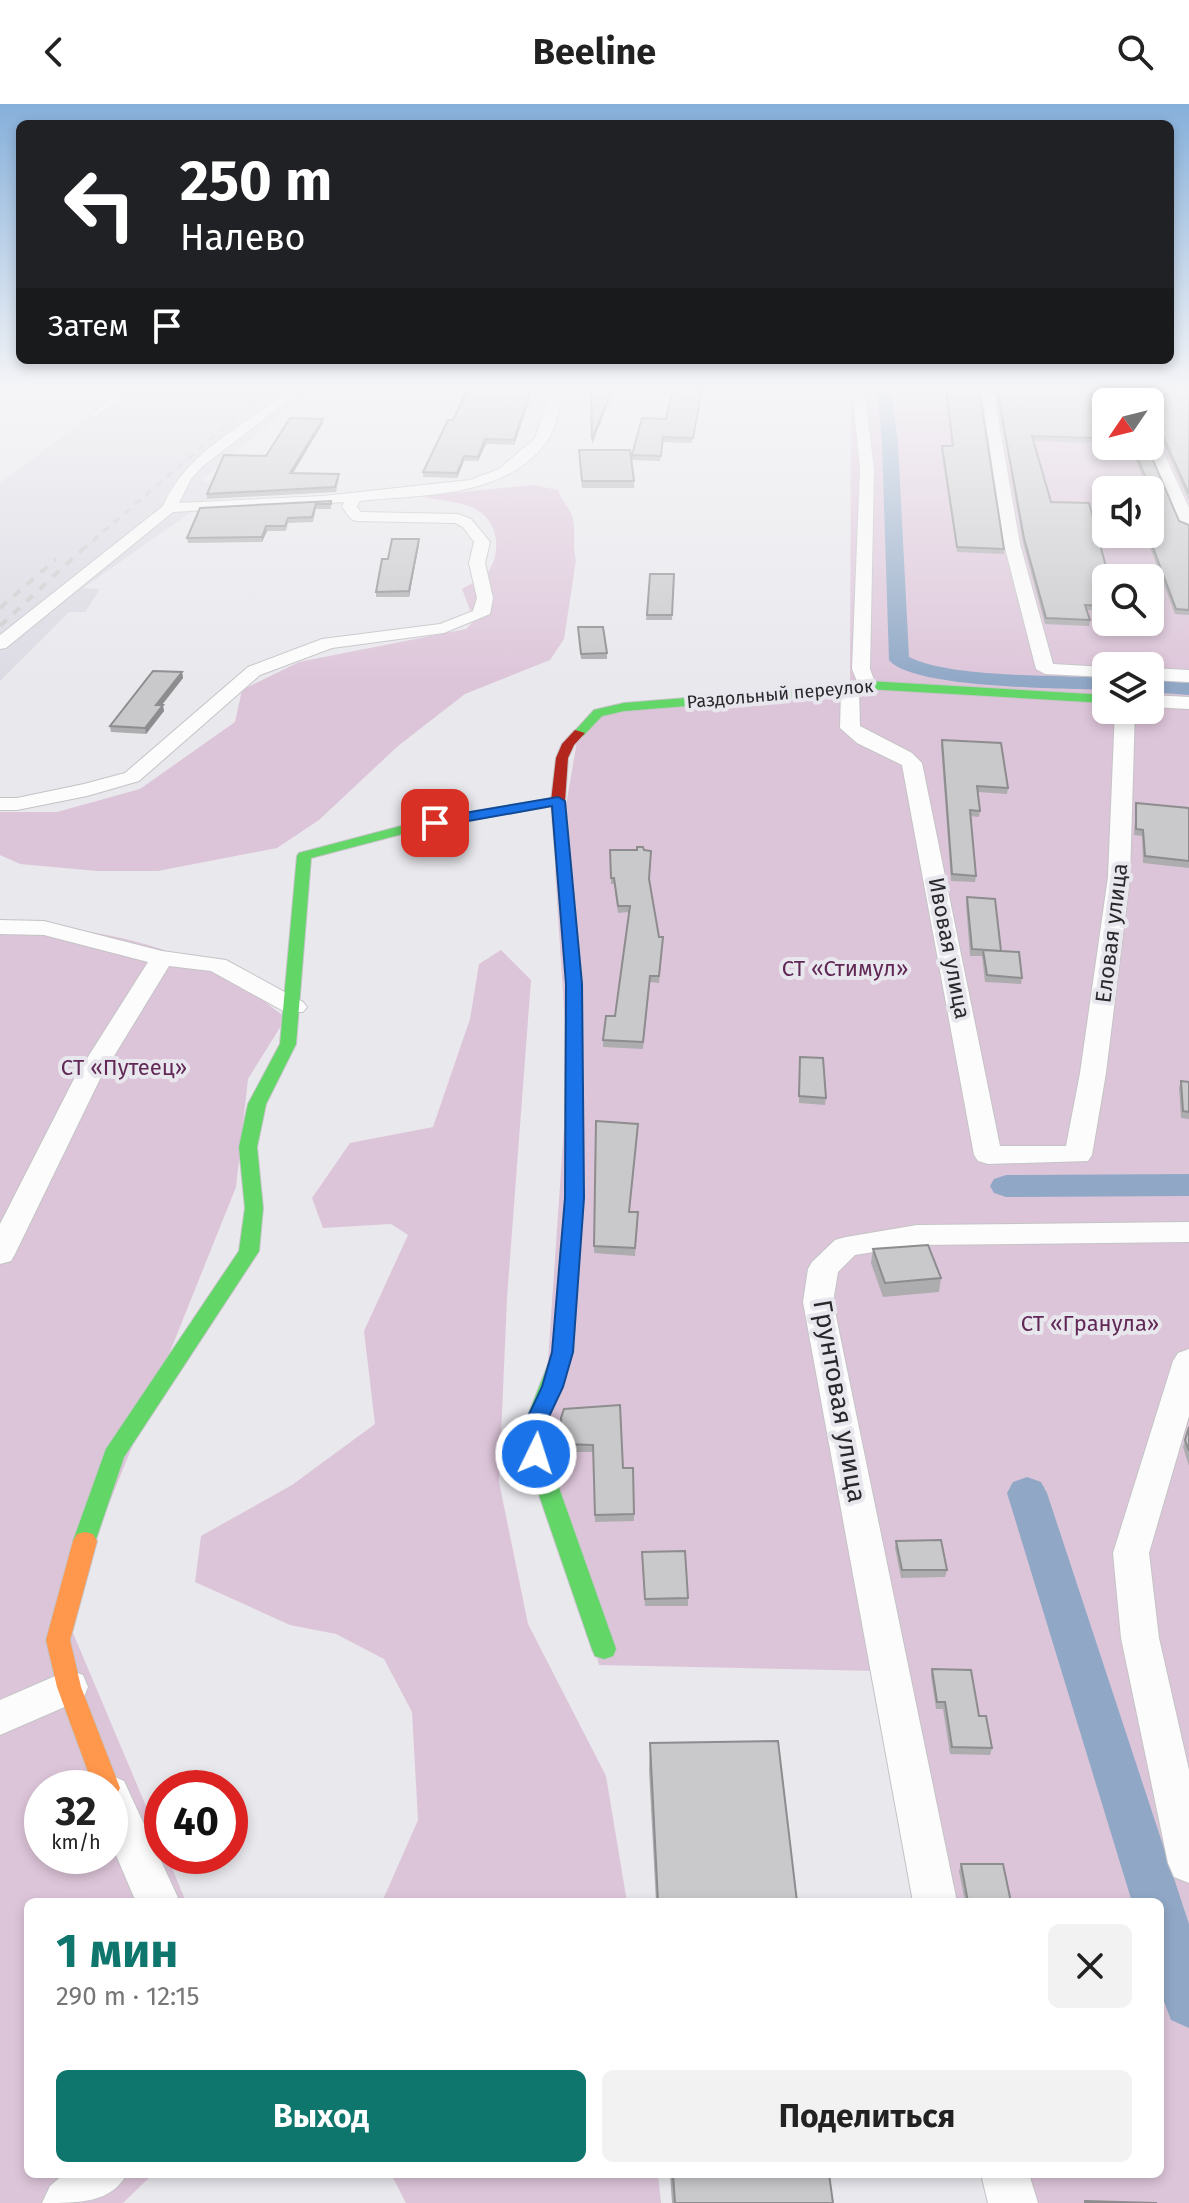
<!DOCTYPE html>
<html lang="ru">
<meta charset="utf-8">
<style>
:root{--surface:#fff;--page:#f2f2f2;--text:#222;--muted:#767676;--accent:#0f766e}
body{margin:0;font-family:"Fira Sans",sans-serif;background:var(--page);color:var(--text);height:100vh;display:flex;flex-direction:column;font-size:30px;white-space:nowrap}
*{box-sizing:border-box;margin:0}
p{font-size:26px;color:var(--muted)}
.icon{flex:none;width:44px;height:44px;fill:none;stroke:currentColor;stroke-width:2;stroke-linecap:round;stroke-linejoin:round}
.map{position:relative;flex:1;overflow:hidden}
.panel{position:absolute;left:24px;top:1794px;width:1140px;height:280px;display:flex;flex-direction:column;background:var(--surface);border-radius:12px;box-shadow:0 4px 12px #0003}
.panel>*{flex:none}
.hud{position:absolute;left:16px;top:16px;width:1158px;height:244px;border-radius:12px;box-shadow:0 4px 12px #0003;background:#202124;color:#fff;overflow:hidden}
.needle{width:52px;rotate:235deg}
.controls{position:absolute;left:1092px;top:284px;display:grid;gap:16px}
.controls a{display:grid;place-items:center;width:72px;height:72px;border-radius:12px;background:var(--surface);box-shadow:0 4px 12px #0003;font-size:40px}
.speed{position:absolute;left:24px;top:1666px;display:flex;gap:16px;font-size:40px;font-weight:700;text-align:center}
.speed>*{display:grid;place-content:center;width:104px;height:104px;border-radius:50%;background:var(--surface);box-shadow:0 4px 12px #0003;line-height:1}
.speed small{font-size:20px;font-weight:400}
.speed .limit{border:12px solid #d22;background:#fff;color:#111}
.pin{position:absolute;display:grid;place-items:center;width:68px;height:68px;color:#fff;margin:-34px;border-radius:16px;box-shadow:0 4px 12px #0006}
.me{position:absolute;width:88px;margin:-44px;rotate:4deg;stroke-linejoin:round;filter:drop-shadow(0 0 6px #0008)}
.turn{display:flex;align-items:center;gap:28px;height:168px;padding:0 32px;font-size:36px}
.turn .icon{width:104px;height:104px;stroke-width:2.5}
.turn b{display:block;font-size:56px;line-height:68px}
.then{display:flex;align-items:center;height:76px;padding:0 32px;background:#0003;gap:16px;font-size:30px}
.round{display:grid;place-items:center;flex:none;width:84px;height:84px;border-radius:12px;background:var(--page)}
.headline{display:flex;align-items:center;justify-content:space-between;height:136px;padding:0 32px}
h1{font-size:48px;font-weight:700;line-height:60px;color:var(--accent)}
.cta{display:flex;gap:16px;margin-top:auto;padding:16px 32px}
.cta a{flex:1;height:92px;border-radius:12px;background:var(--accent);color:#fff;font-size:32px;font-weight:700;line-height:92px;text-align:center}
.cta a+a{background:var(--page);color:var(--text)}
header{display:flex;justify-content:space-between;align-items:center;height:104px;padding:0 32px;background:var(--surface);font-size:36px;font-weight:700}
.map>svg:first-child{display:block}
</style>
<header><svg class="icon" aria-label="back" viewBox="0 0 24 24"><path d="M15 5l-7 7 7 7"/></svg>Beeline<svg class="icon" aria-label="search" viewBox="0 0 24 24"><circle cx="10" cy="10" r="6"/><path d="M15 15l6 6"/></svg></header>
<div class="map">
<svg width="1189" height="2099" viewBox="0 0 1189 2099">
<rect width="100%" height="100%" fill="#e9e8ed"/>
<!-- built -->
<path fill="#dcdae3" d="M 127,285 L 312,285 L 201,376 L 213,379 L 207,397 L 83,484 L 100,485 L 85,508 L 69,508 L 0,577 L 0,379 Z"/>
<!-- green -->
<path fill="#ddc5d9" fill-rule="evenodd" d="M 851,285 L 1189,285 L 1189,2099 L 999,2099 L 993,2070 L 1160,2070 L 1160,1798 L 930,1798 L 876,1567 L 599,1561 L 542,1344 L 568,965 L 555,766 L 579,625 L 606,607 L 850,578 ZM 1106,298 L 1150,298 L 1150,342 L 1106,342 ZM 1106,386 L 1150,386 L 1150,430 L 1106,430 ZM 1106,474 L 1150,474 L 1150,518 L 1106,518 ZM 1106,562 L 1150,562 L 1150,606 L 1106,606 Z
M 533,381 L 558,386 C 561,397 572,406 573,416 C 576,430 572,442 576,456 L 564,535 L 550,556 L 465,590 L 398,642 L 319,716 L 277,744 L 158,767 L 97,767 L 20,760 L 0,751 L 0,708 L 57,708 L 140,685 L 235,618 L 242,586 L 299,558 L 466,525 L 474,517 L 462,485 C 470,480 483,475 488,468 C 502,448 498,418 477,406 C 463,397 438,397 422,392 Z
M 0,819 C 81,822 160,836 231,875 C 251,886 269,901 286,914 L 248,975 L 236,1083 L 65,1510 L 162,1740 L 162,1752 L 167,1752 L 186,1798 L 28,1798 L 28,2070 L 153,2070 L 123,2099 L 0,2099 ZM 42,1684 L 110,1684 L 110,1752 L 42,1752 Z
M 501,846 L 531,876 L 507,1194 L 499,1378 L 528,1520 L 606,1672 L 627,1798 L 382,1798 L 418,1716 L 412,1608 L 384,1555 L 336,1530 L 290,1521 L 195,1478 L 201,1432 L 292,1381 L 375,1320 L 364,1227 L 408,1131 L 391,1120 L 323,1124 L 312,1094 L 350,1039 L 433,1023 L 470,915 L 479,860 Z
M 391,2070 L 658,2070 L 661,2099 L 406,2099 Z"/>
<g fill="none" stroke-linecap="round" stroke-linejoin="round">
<!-- canal -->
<path fill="#90a8c6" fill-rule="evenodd" d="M 877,285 L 891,285 L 898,339 L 909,553 C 950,574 1057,571 1106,574 L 1106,586 C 1065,584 912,585 889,556 L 882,339 Z
M 1150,576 L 1189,579 L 1189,591 L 1150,588 Z
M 1189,1070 L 1189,1092 L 1006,1093 L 994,1089 L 990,1082 L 994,1075 L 1006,1071 Z
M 1027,1373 L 1041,1378 L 1047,1389 L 1189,1820 L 1189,1924 L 1171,1916 L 1160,1887 L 1160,1798 L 1132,1798 L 1007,1389 L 1013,1378 Z"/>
<defs>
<path id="lane" d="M 124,285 L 132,285 L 96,312 L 92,312 L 92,310 Z"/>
<path id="street" d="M 289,285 L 303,285 L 203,362 L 191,375 L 179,399 L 323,392 L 470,376 L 499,365 L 535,334 L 552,285 L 564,285 C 559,301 556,326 546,339 C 502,395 423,390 360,397 L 357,403 L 361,408 L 458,410 L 471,415 L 490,438 L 485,459 L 493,494 L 490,510 L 444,529 L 332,544 L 260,571 L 139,677 L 87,692 L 17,706 L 0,706 L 0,694 L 17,694 L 84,680 L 125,669 L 248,563 L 322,535 L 440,520 L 473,507 L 477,494 L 469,459 L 474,438 L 463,423 L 455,419 L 356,417 L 351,415 L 342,403 L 344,398 L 173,408 L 6,544 L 0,545 L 0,531 L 163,402 C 189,344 243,325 289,285 Z
M 852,285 L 864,285 L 874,365 L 870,565 L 876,581 L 867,587 L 860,585 L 852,565 L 860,365 Z
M 981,285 L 993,285 L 1020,440 L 1053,560 L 1106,563 L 1106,573 L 1045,570 L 1036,565 L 1004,440 Z
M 1124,285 L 1136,285 L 1140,298 L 1128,298 Z
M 1150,330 L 1157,334 L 1189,404 L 1189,426 L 1181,421 L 1147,342 L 1150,342 Z
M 1150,564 L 1189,566 L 1189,578 L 1150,576 Z
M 850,579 L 859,585 L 860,622 L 912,649 L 922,659 L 1000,1042 L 1066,1042 L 1080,969 L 1108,773 L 1115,606 L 1135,606 L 1130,773 L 1106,969 L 1092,1051 L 1088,1057 L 988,1060 L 978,1057 L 974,1051 L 902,661 L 857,639 L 840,624 L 841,585 Z
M 1150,591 L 1189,593 L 1189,605 L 1150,603 Z
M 0,816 L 44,817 L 162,847 L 226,856 L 303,898 L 307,903 L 303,908 L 285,908 L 211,867 L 169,862 L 100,975 L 15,1150 L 11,1157 L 0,1160 L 0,1120 L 74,975 L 148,858 L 44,831 L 0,830 Z
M 1189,1118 L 1189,1138 L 917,1141 L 855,1151 L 838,1168 L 833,1198 L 957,1798 L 913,1798 L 803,1198 L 808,1165 L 812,1158 L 835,1136 L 846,1133 L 917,1121 Z
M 1189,1245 L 1189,1312 L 1149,1449 L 1159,1534 L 1189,1666 L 1189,1779 L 1174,1773 L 1168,1759 L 1121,1534 L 1113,1449 L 1173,1257 L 1178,1249 Z
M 69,1566 L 83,1571 L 88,1583 L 83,1595 L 0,1631 L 0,1596 Z
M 110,1671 L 124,1677 L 180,1798 L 136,1798 L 110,1737 L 110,1684 L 92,1684 L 96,1677 Z
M 64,2070 L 127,2070 C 111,2099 80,2099 42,2099 L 50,2082 Z
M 981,2070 L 1029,2070 L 1038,2099 L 988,2099 Z"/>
<path id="fast" d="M 867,577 L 1106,591 L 1106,599 L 867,585 L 850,589 L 624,607 L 602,612 L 583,632 L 573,629 L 594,606 L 624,599 L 850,581 Z
M 420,717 L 427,721 L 425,724 L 311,754 L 296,940 L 266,1000 L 257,1043 L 263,1104 L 259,1147 L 124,1353 L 93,1444 L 85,1446 L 77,1444 L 73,1437 L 106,1345 L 239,1147 L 245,1104 L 239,1043 L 248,1000 L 280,940 L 297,752 L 299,749 Z
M 574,997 L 583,1002 L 583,1094 L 573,1248 L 546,1321 L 547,1350 L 616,1545 L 613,1552 L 604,1555 L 595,1552 L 592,1545 L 525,1350 L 524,1321 L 553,1248 L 565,1094 L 565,1002 Z"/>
<path id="slow" d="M 558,693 L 565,697 L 563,700 L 420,725 L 413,721 L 420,717 Z
M 85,1428 L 93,1430 L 97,1437 L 70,1536 L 81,1583 L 120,1684 L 116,1692 L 110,1695 L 110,1684 L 94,1684 L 57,1583 L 46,1536 L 73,1437 L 77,1430 Z"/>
<path id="jam" d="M 575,626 L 585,629 L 574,641 L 568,654 L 565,697 L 582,880 L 583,1002 L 574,1007 L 565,1002 L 566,880 L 551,697 L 556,654 L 562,640 Z"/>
</defs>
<!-- lane casing -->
<use href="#lane" stroke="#c4c4c7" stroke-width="2"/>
<!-- street casing -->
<use href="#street" stroke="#c4c4c7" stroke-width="2"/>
<!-- fast casing -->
<use href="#fast" stroke="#c4c4c7" stroke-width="2"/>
<!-- slow casing -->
<use href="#slow" stroke="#c4c4c7" stroke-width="2"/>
<!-- jam casing -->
<use href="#jam" stroke="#c4c4c7" stroke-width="2"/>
<!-- lane -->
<use href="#lane" fill="#fcfcfc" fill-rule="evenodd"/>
<!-- street -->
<use href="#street" fill="#fcfcfc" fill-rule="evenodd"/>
<!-- fast -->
<use href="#fast" fill="#63d668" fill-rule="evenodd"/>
<!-- slow -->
<use href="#slow" fill="#ff974d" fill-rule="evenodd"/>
<!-- jam -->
<use href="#jam" fill="#b3261e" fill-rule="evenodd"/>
<!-- rail-far1 -->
<path stroke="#cccccd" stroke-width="3" stroke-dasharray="7 7" stroke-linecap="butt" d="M 82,446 L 269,285"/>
<!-- rail -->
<path stroke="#cccccd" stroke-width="4" stroke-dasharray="9 9" stroke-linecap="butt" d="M 0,504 L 56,455
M 0,522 L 84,444"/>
</g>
<!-- wall -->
<path fill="#adacaf" d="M 533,285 L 514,341 L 486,340 L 478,357 L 464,357 L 457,374 L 423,373 L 423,368 L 453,316 Z
M 703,285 L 692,339 L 663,338 L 660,357 L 632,356 L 632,351 L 666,315 Z
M 945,285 L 979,285 L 1004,445 L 1004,450 L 957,448 L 941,347 L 942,342 L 952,342 Z
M 996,285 L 1124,285 L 1127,296 L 1141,296 L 1139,285 L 1189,285 L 1189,397 L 1160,333 L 1150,327 L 1150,298 L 1106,298 L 1147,342 L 1179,417 L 1189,421 L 1189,511 L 1175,510 L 1145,430 L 1150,430 L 1154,400 L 1150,391 L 1150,386 L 1148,386 L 1134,352 L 1097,351 L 1092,339 L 1034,337 L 1051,398 L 1106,474 L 1106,507 L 1087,506 L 1090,516 L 1089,522 L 1045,520 L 1023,439 Z
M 323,315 L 323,319 L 293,369 L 339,374 L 336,388 L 207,395 L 207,390 Z
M 579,352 L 634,377 L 634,384 L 582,384 Z
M 331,397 L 331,405 L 316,405 L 313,418 L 288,419 L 286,427 L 267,427 L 262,438 L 188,439 L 187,434 Z
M 419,440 L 409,493 L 376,493 L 376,488 Z
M 650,470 L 674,470 L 672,516 L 646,516 Z
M 578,523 L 607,549 L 607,555 L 581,555 Z
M 182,568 L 183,574 L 162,601 L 164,607 L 146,630 L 111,628 L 110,622 Z
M 942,636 L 1008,684 L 1007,690 L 978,688 L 980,707 L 979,713 L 970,712 L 976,772 L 975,778 L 951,777 L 941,642 Z
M 1136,699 L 1189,704 L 1189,764 L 1143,759 L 1142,732 L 1134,731 Z
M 610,746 L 637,746 L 649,776 L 659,833 L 663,833 L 659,879 L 650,878 L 643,945 L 603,943 L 603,936 L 615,912 L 629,808 L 618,809 L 614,780 L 611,780 Z
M 967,793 L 1001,847 L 1022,874 L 1021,880 L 985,878 L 982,852 L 970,852 L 966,800 Z
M 799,960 L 826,994 L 825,1001 L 799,999 Z
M 1181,977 L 1189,978 L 1189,1015 L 1181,1014 L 1179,984 Z
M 596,1017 L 630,1108 L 638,1116 L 635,1152 L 594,1149 Z
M 873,1145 L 941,1174 L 939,1188 L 883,1193 L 871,1159 Z
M 561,1314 L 623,1364 L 633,1364 L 634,1417 L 595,1418 L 593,1348 L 562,1348 Z
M 1189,1323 L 1189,1362 L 1183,1343 Z
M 896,1437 L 947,1466 L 945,1473 L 901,1474 L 895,1444 Z
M 642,1455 L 688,1494 L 688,1502 L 645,1502 Z
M 932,1565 L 979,1612 L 992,1644 L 990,1651 L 950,1650 L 943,1605 L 936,1605 L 931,1572 Z
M 650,1639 L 797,1798 L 656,1798 L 649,1666 Z
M 961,1760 L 1011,1798 L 965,1798 L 959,1767 Z
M 670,2070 L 829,2070 L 833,2099 L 672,2099 Z"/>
<!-- shaded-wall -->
<path fill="#8d8c8e" d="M 532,285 L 533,285 L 514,341 L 514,336 Z
M 612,285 L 614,285 L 592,340 L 592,335 Z
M 323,315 L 323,319 L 290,374 L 290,369 Z
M 485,335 L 486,340 L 478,357 L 478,353 Z
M 464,352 L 464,357 L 457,374 L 457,369 Z
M 266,422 L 267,427 L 262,438 L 262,433 Z
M 419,435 L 419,440 L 409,493 L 409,487 Z
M 182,568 L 183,574 L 157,607 L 156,601 Z
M 163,601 L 164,607 L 146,630 L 145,624 Z"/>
<!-- building -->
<path fill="#c9c8cb" stroke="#8d8c8e" stroke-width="2" d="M 468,285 L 532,285 L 514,336 L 485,335 L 478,353 L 464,352 L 457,369 L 423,368 L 448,316 L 453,316 Z
M 591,285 L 612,285 L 592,335 Z
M 673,285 L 702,285 L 693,334 L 663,333 L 661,352 L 632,351 L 642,314 L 666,315 Z
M 946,285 L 979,285 L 1004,445 L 957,443 L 942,342 L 953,342 Z
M 997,285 L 1124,285 L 1127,296 L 1143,295 L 1141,285 L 1189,285 L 1189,390 L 1161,328 L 1150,323 L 1150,324 L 1150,298 L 1106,298 L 1106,342 L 1147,342 L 1179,417 L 1189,421 L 1189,506 L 1176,505 L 1148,430 L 1150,430 L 1150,400 L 1157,400 L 1135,348 L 1098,346 L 1093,334 L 1032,332 L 1051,398 L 1089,399 L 1109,474 L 1106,474 L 1106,502 L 1085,501 L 1090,516 L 1046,514 L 1024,434 Z
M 290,314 L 323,315 L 290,369 L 339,370 L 335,383 L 207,390 L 224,351 L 266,352 Z
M 579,346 L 630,346 L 634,377 L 582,377 Z
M 331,397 L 331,400 L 316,400 L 312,413 L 288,414 L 285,422 L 266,422 L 262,433 L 187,434 L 200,404 Z
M 392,435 L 419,435 L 409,487 L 376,488 L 382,455 L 388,455 Z
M 650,470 L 674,470 L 672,511 L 647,511 Z
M 578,523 L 603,523 L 607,549 L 581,550 Z
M 153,567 L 182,568 L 156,601 L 163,601 L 145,624 L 110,622 Z
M 942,636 L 1001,639 L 1008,684 L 977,682 L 980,707 L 970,706 L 976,772 L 952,770 Z
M 1136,699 L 1189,704 L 1189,757 L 1145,752 L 1143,726 L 1136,725 Z
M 637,743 L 643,743 L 644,746 L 651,747 L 649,775 L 659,833 L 663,833 L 659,872 L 650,872 L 643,938 L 603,936 L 606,912 L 615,912 L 630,802 L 618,802 L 614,774 L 611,774 L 610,746 L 637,746 Z
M 967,793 L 995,795 L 1001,847 L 972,845 Z
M 983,846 L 1019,848 L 1022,874 L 987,871 Z
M 800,953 L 823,954 L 826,994 L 799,992 Z
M 1181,977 L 1189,978 L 1189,1008 L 1183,1007 Z
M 596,1017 L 638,1020 L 629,1108 L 638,1108 L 635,1144 L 594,1142 Z
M 928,1141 L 941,1174 L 885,1179 L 873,1145 Z
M 620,1301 L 623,1364 L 633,1364 L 634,1410 L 595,1411 L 593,1341 L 562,1340 L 561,1314 L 564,1305 Z
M 1189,1323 L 1189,1347 L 1185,1336 Z
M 941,1436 L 947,1466 L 902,1466 L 896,1437 Z
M 685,1447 L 688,1494 L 645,1495 L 642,1448 Z
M 932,1565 L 971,1566 L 979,1612 L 986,1612 L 992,1644 L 952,1643 L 945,1598 L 937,1598 Z
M 778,1637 L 797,1798 L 658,1798 L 650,1639 Z
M 961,1760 L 1003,1760 L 1011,1798 L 968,1798 Z
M 673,2070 L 829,2070 L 833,2099 L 675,2099 Z
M 1085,2097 L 1157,2099 L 1085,2099 Z"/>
<!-- sky -->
<linearGradient id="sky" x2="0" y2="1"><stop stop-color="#85afda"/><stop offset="0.49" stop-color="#f5f5f7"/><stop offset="1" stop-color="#f5f5f7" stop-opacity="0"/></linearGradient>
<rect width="1189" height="579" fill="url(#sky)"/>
<!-- route -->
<path fill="#1a73e8" stroke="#114b97" stroke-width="2" d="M 558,693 L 565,697 L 582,880 L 584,1094 L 573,1248 L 563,1283 L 545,1321 L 547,1350 L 544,1356 L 536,1358 L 528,1356 L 525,1350 L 524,1321 L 542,1283 L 552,1248 L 565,1094 L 566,880 L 552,702 L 435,723 L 428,719 L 435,714 Z"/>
<g text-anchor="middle" stroke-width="8" stroke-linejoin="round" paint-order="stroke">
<!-- far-street labels -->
<g font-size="18" fill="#29282b" stroke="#e8e7ee">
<text transform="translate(780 590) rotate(-5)" y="6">Раздольный переулок</text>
</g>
<!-- street labels -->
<g font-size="22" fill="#29282b" stroke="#e8e7ee">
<text transform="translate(1111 829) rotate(-83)" y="8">Еловая улица</text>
<text transform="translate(950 844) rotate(79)" y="8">Ивовая улица</text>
</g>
<!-- park labels -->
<g font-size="22" fill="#612855" stroke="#e8e7ee">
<text x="845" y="872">СТ «Стимул»</text>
<text x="124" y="971">СТ «Путеец»</text>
<text x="1090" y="1227">СТ «Гранула»</text>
</g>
<!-- near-street labels -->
<g font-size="26" fill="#29282b" stroke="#e8e7ee">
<text transform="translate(840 1297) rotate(80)" y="9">Грунтовая улица</text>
</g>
</g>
</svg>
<div class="controls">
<a><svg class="needle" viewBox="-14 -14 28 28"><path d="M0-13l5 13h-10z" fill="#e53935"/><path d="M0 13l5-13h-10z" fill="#767676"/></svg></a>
<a><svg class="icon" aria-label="sound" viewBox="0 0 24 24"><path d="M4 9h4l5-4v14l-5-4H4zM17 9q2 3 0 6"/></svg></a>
<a><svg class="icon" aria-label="search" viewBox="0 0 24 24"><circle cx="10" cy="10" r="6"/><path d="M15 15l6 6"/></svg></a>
<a><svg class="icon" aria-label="layers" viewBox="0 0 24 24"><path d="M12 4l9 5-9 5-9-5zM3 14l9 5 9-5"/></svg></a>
</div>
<div class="speed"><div>32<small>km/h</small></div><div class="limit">40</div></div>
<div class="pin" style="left:435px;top:719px;background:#d93025"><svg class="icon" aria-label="arrive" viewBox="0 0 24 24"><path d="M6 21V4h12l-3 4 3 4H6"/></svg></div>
<svg class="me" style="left:536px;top:1350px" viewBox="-20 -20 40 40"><circle r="17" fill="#1a73e8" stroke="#fff" stroke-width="3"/><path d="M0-11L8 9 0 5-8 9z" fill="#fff"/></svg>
<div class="hud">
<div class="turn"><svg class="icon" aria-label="left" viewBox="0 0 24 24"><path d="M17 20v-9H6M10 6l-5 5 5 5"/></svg><div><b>250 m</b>Налево</div></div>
<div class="then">Затем<svg class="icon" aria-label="arrive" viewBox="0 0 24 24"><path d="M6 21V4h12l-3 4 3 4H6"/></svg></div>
</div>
<section class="panel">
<div class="headline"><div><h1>1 мин</h1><p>290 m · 12:15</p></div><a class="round"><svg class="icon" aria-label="close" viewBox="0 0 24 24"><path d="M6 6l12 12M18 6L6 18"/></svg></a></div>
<div class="cta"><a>Выход</a><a>Поделиться</a></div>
</section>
</div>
